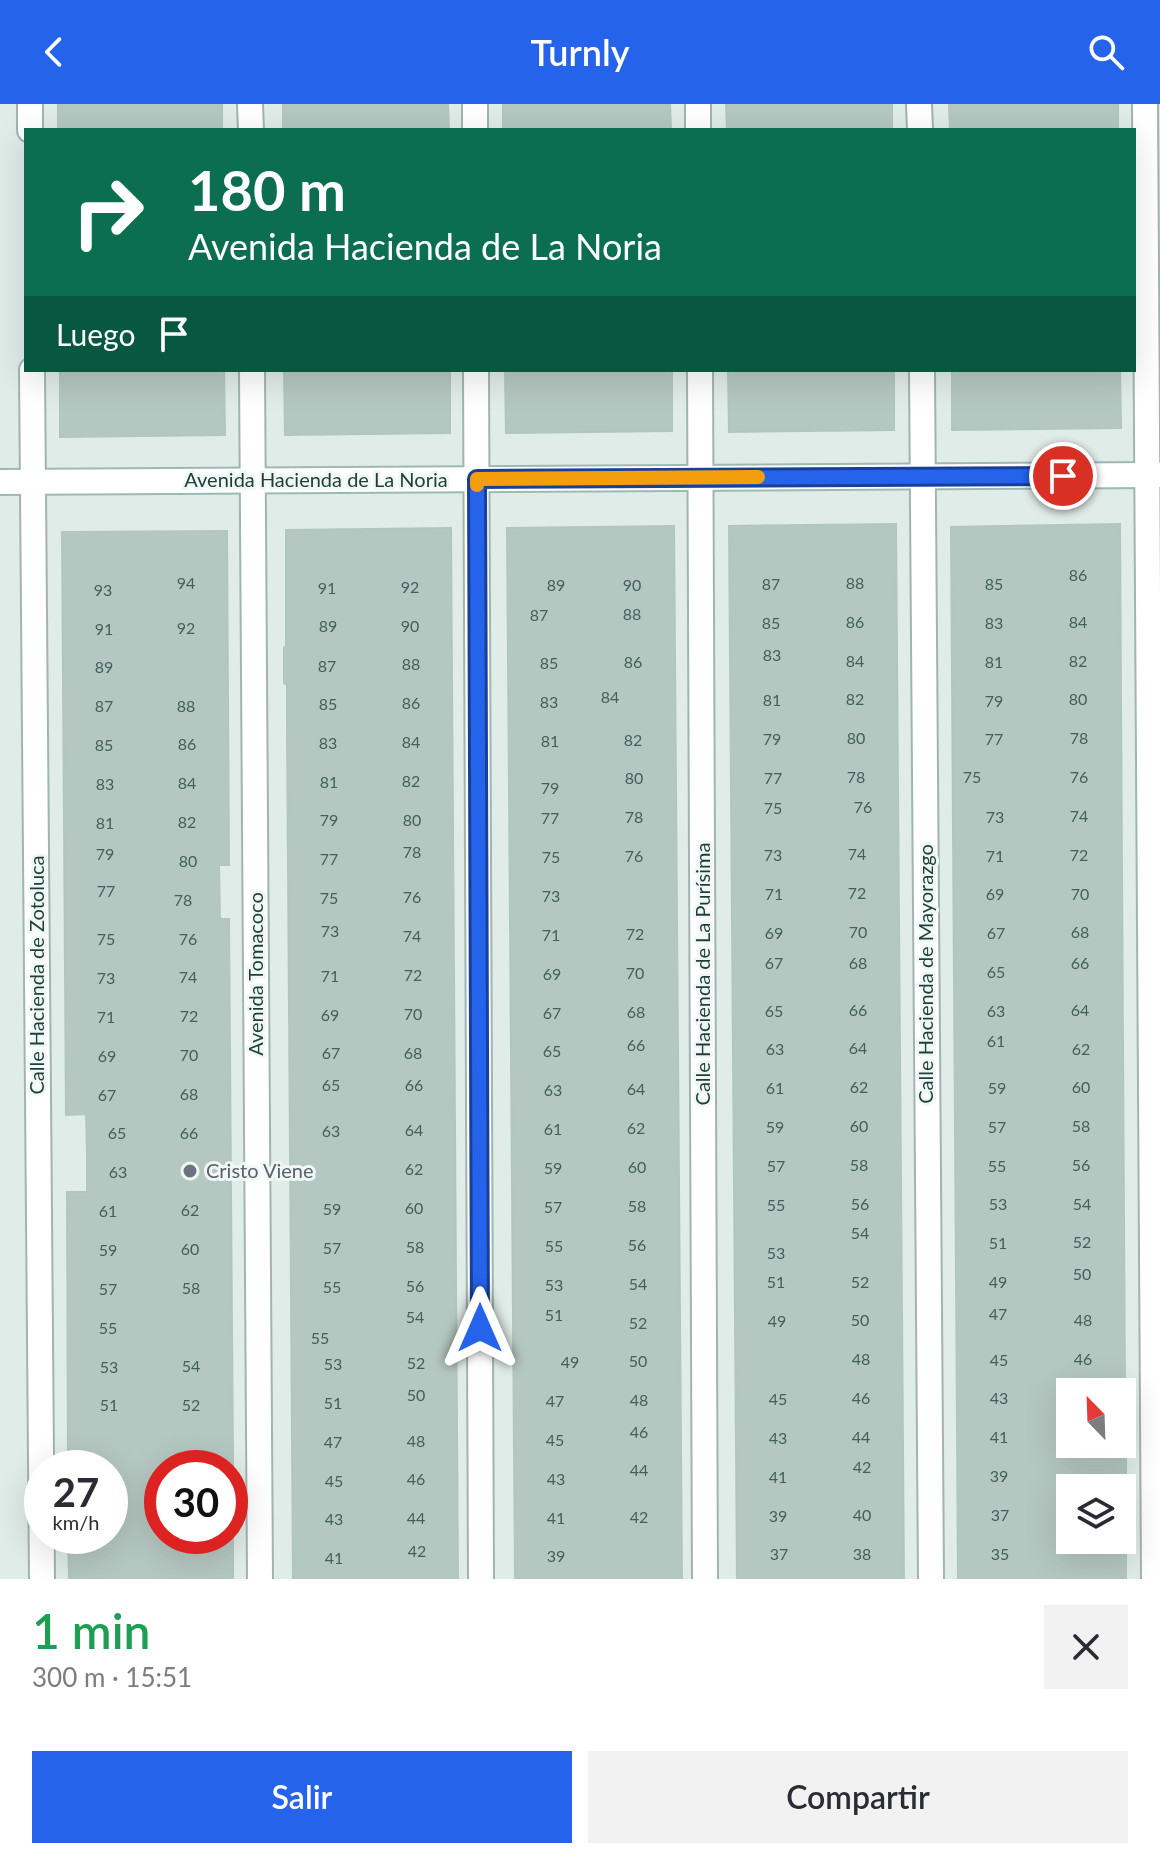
<!DOCTYPE html>
<html lang="es">
<meta charset="utf-8">
<style>
:root{--surface:#fff;--page:#f2f2f3;--text:#2b2b33;--muted:#7c7c81;--accent:#2563eb}
body{margin:0;font-family:Lato,sans-serif;background:var(--page);color:var(--text);height:100vh;display:flex;flex-direction:column;font-size:30px;white-space:nowrap}
*{box-sizing:border-box;margin:0}
p{font-size:26px;color:var(--muted)}
.icon{flex:none;width:44px;height:44px;fill:none;stroke:currentColor;stroke-width:2;stroke-linecap:round;stroke-linejoin:round}
.map{position:relative;height:1475px;overflow:hidden}
.side{display:flex;flex-direction:column;background:var(--surface);flex:1}
.side>*{flex:none}
.hud{position:absolute;left:24px;top:24px;width:1112px;height:244px;border-radius:0px;box-shadow:0 8px 32px #0002;background:#0b6e4f;color:#fff;overflow:hidden}
.needle{width:52px;rotate:337deg}
.controls{position:absolute;left:1056px;top:1274px;display:grid;gap:16px}
.controls a{display:grid;place-items:center;width:80px;height:80px;border-radius:0px;background:var(--surface);box-shadow:0 8px 32px #0002;font-size:40px}
.speed{position:absolute;left:24px;top:1346px;display:flex;gap:16px;font-size:40px;font-weight:700;text-align:center}
.speed>*{display:grid;place-content:center;width:104px;height:104px;border-radius:50%;background:var(--surface);box-shadow:0 8px 32px #0002;line-height:1}
.speed small{font-size:20px;font-weight:400}
.speed .limit{border:12px solid #d22;background:#fff;color:#111}
.pin{position:absolute;display:grid;place-items:center;width:68px;height:68px;color:#fff;margin:-34px;border:4px solid #fff;border-radius:50%;box-shadow:0 2px 8px #0007}
.me{position:absolute;width:88px;margin:-44px;rotate:0deg;stroke-linejoin:round;filter:drop-shadow(0 0 6px #0008)}
.turn{display:flex;align-items:center;gap:28px;height:168px;padding:0 32px;font-size:36px}
.turn .icon{width:104px;height:104px;stroke-width:2.5}
.turn b{display:block;font-size:56px;line-height:68px}
.then{display:flex;align-items:center;height:76px;padding:0 32px;background:#0003;gap:16px;font-size:30px}
.round{display:grid;place-items:center;flex:none;width:84px;height:84px;border-radius:0px;background:var(--page)}
.head{display:flex;align-items:center;justify-content:space-between;height:136px;padding:0 32px}
h1{font-size:48px;font-weight:600;line-height:60px;color:#1e9e55}
.primary-button{display:flex;gap:16px;margin-top:auto;padding:16px 32px}
.primary-button a{flex:1;height:92px;border-radius:0px;background:var(--accent);color:#fff;font-size:32px;font-weight:600;line-height:92px;text-align:center}
.primary-button a+a{background:var(--page);color:var(--text)}
header{display:flex;justify-content:space-between;align-items:center;height:104px;padding:0 32px;background:var(--accent);color:#fff;font-size:36px;font-weight:600}
.map>svg:first-child{display:block}
</style>
<header><svg class="icon" aria-label="back" viewBox="0 0 24 24"><path d="M15 5l-7 7 7 7"/></svg>Turnly<svg class="icon" aria-label="search" viewBox="0 0 24 24"><circle cx="10" cy="10" r="6"/><path d="M15 15l6 6"/></svg></header>
<div class="map">
<svg width="1160" height="1475" viewBox="0 0 1160 1475">
<rect width="100%" height="100%" fill="#e0ece8"/>
<!-- building -->
<path fill="#b5c7c1" stroke="#b2c6c0" stroke-width="2" d="M 58,0 L 222,0 L 222,26 L 58,26 Z
M 283,0 L 448,0 L 449,26 L 283,26 Z
M 503,0 L 670,0 L 671,26 L 503,26 Z
M 726,0 L 892,0 L 892,26 L 727,26 Z
M 949,0 L 1118,0 L 1118,26 L 950,26 Z
M 60,266 L 224,266 L 225,331 L 60,333 Z
M 284,266 L 450,266 L 450,329 L 285,331 Z
M 505,266 L 672,266 L 672,327 L 506,329 Z
M 728,266 L 894,266 L 894,326 L 729,328 Z
M 952,266 L 1120,266 L 1121,324 L 952,326 Z
M 896,420 L 904,1475 L 737,1475 L 729,422 Z
M 1120,420 L 1125,1288 L 1070,1288 L 1070,1340 L 1126,1340 L 1126,1384 L 1070,1384 L 1070,1436 L 1126,1436 L 1126,1475 L 958,1475 L 951,423 Z
M 674,422 L 682,1475 L 515,1475 L 507,424 Z
M 451,424 L 458,1475 L 293,1475 L 287,620 L 287,581 L 284,579 L 284,544 L 286,542 L 286,426 Z
M 227,427 L 229,761 L 219,761 L 220,815 L 229,815 L 233,1358 L 233,1364 L 162,1364 L 162,1432 L 233,1432 L 233,1475 L 69,1475 L 68,1432 L 110,1432 L 110,1364 L 68,1364 L 67,1088 L 87,1088 L 87,1049 L 86,1010 L 66,1011 L 62,428 Z"/>
<g fill="none" stroke-linecap="round" stroke-linejoin="round">
<defs>
<path id="street" d="M 30,0 L 30,26
M 250,0 L 251,26
M 475,0 L 475,26
M 698,0 L 698,26
M 919,0 L 920,26
M 1145,0 L 1154,1475
M 32,266 L 42,1475
M 252,266 L 260,1475
M 476,266 L 481,1475
M 700,266 L 705,1475
M 922,266 L 931,1475"/>
<path id="secondary" d="M 0,378 L 1160,371"/>
</defs>
<!-- street casing -->
<use href="#street" stroke="#a2b4b0" stroke-width="28"/>
<!-- secondary casing -->
<use href="#secondary" stroke="#9db9b2" stroke-width="28"/>
<!-- street -->
<use href="#street" stroke="#fff" stroke-width="24"/>
<!-- secondary -->
<use href="#secondary" stroke="#fff" stroke-width="24"/>
</g>
<g fill="none" stroke-linecap="round" stroke-linejoin="round">
<defs>
<path id="route" d="M 480,1224 L 477,375 L 1063,372"/>
</defs>
<!-- route casing -->
<use href="#route" stroke="#184099" stroke-width="20"/>
<!-- route -->
<use href="#route" stroke="#2563eb" stroke-width="14"/>
<!-- slow -->
<path stroke="#f59e0b" stroke-width="14" d="M 477,381 L 477,375 L 758,373"/>
</g>
<!-- markers -->
<circle fill="#6b7280" stroke="#f0f8f5" stroke-width="3" cx="190" cy="1067" r="8"/>
<g text-anchor="middle" stroke-width="6" stroke-linejoin="round" paint-order="stroke">
<!-- number labels -->
<g font-size="16" fill="#44605a">
<text x="1078" y="477">86</text>
<text x="186" y="485">94</text>
<text x="855" y="485">88</text>
<text x="771" y="486">87</text>
<text x="994" y="486">85</text>
<text x="556" y="487">89</text>
<text x="632" y="487">90</text>
<text x="410" y="489">92</text>
<text x="327" y="490">91</text>
<text x="103" y="492">93</text>
<text x="632" y="516">88</text>
<text x="539" y="517">87</text>
<text x="855" y="524">86</text>
<text x="1078" y="524">84</text>
<text x="771" y="525">85</text>
<text x="994" y="525">83</text>
<text x="328" y="528">89</text>
<text x="410" y="528">90</text>
<text x="186" y="530">92</text>
<text x="104" y="531">91</text>
<text x="772" y="557">83</text>
<text x="855" y="563">84</text>
<text x="1078" y="563">82</text>
<text x="633" y="564">86</text>
<text x="994" y="564">81</text>
<text x="549" y="565">85</text>
<text x="411" y="566">88</text>
<text x="327" y="568">87</text>
<text x="104" y="569">89</text>
<text x="610" y="599">84</text>
<text x="855" y="601">82</text>
<text x="1078" y="601">80</text>
<text x="772" y="602">81</text>
<text x="994" y="603">79</text>
<text x="549" y="604">83</text>
<text x="411" y="605">86</text>
<text x="328" y="606">85</text>
<text x="104" y="608">87</text>
<text x="186" y="608">88</text>
<text x="856" y="640">80</text>
<text x="1079" y="640">78</text>
<text x="772" y="641">79</text>
<text x="994" y="641">77</text>
<text x="633" y="642">82</text>
<text x="550" y="643">81</text>
<text x="411" y="644">84</text>
<text x="328" y="645">83</text>
<text x="187" y="646">86</text>
<text x="104" y="647">85</text>
<text x="856" y="679">78</text>
<text x="972" y="679">75</text>
<text x="1079" y="679">76</text>
<text x="634" y="680">80</text>
<text x="773" y="680">77</text>
<text x="411" y="683">82</text>
<text x="329" y="684">81</text>
<text x="187" y="685">84</text>
<text x="105" y="686">83</text>
<text x="550" y="690">79</text>
<text x="863" y="709">76</text>
<text x="773" y="710">75</text>
<text x="1079" y="718">74</text>
<text x="634" y="719">78</text>
<text x="995" y="719">73</text>
<text x="550" y="720">77</text>
<text x="329" y="722">79</text>
<text x="412" y="722">80</text>
<text x="187" y="724">82</text>
<text x="105" y="725">81</text>
<text x="412" y="754">78</text>
<text x="105" y="756">79</text>
<text x="857" y="756">74</text>
<text x="773" y="757">73</text>
<text x="1079" y="757">72</text>
<text x="634" y="758">76</text>
<text x="995" y="758">71</text>
<text x="551" y="759">75</text>
<text x="329" y="761">77</text>
<text x="188" y="763">80</text>
<text x="106" y="793">77</text>
<text x="857" y="795">72</text>
<text x="774" y="796">71</text>
<text x="995" y="796">69</text>
<text x="1080" y="796">70</text>
<text x="551" y="798">73</text>
<text x="412" y="799">76</text>
<text x="329" y="800">75</text>
<text x="183" y="802">78</text>
<text x="330" y="833">73</text>
<text x="858" y="834">70</text>
<text x="1080" y="834">68</text>
<text x="774" y="835">69</text>
<text x="996" y="835">67</text>
<text x="635" y="836">72</text>
<text x="551" y="837">71</text>
<text x="412" y="838">74</text>
<text x="106" y="841">75</text>
<text x="188" y="841">76</text>
<text x="774" y="865">67</text>
<text x="858" y="865">68</text>
<text x="1080" y="865">66</text>
<text x="996" y="874">65</text>
<text x="635" y="875">70</text>
<text x="552" y="876">69</text>
<text x="413" y="877">72</text>
<text x="330" y="878">71</text>
<text x="188" y="879">74</text>
<text x="106" y="880">73</text>
<text x="858" y="912">66</text>
<text x="1080" y="912">64</text>
<text x="774" y="913">65</text>
<text x="996" y="913">63</text>
<text x="636" y="914">68</text>
<text x="552" y="915">67</text>
<text x="413" y="916">70</text>
<text x="330" y="917">69</text>
<text x="189" y="918">72</text>
<text x="106" y="919">71</text>
<text x="996" y="943">61</text>
<text x="636" y="947">66</text>
<text x="858" y="950">64</text>
<text x="775" y="951">63</text>
<text x="1081" y="951">62</text>
<text x="552" y="953">65</text>
<text x="331" y="955">67</text>
<text x="413" y="955">68</text>
<text x="189" y="957">70</text>
<text x="107" y="958">69</text>
<text x="331" y="987">65</text>
<text x="414" y="987">66</text>
<text x="859" y="989">62</text>
<text x="1081" y="989">60</text>
<text x="775" y="990">61</text>
<text x="997" y="990">59</text>
<text x="636" y="991">64</text>
<text x="553" y="992">63</text>
<text x="189" y="996">68</text>
<text x="107" y="997">67</text>
<text x="859" y="1028">60</text>
<text x="1081" y="1028">58</text>
<text x="775" y="1029">59</text>
<text x="997" y="1029">57</text>
<text x="636" y="1030">62</text>
<text x="553" y="1031">61</text>
<text x="414" y="1032">64</text>
<text x="331" y="1033">63</text>
<text x="117" y="1035">65</text>
<text x="189" y="1035">66</text>
<text x="859" y="1067">58</text>
<text x="1081" y="1067">56</text>
<text x="776" y="1068">57</text>
<text x="997" y="1068">55</text>
<text x="637" y="1069">60</text>
<text x="553" y="1070">59</text>
<text x="414" y="1071">62</text>
<text x="118" y="1074">63</text>
<text x="860" y="1106">56</text>
<text x="998" y="1106">53</text>
<text x="1082" y="1106">54</text>
<text x="776" y="1107">55</text>
<text x="637" y="1108">58</text>
<text x="553" y="1109">57</text>
<text x="414" y="1110">60</text>
<text x="332" y="1111">59</text>
<text x="190" y="1112">62</text>
<text x="108" y="1113">61</text>
<text x="860" y="1135">54</text>
<text x="1082" y="1144">52</text>
<text x="998" y="1145">51</text>
<text x="637" y="1147">56</text>
<text x="554" y="1148">55</text>
<text x="415" y="1149">58</text>
<text x="332" y="1150">57</text>
<text x="190" y="1151">60</text>
<text x="108" y="1152">59</text>
<text x="776" y="1155">53</text>
<text x="1082" y="1176">50</text>
<text x="776" y="1184">51</text>
<text x="860" y="1184">52</text>
<text x="998" y="1184">49</text>
<text x="638" y="1186">54</text>
<text x="554" y="1187">53</text>
<text x="415" y="1188">56</text>
<text x="332" y="1189">55</text>
<text x="191" y="1190">58</text>
<text x="108" y="1191">57</text>
<text x="998" y="1216">47</text>
<text x="554" y="1217">51</text>
<text x="415" y="1219">54</text>
<text x="860" y="1222">50</text>
<text x="1083" y="1222">48</text>
<text x="777" y="1223">49</text>
<text x="638" y="1225">52</text>
<text x="108" y="1230">55</text>
<text x="320" y="1240">55</text>
<text x="861" y="1261">48</text>
<text x="1083" y="1261">46</text>
<text x="999" y="1262">45</text>
<text x="638" y="1263">50</text>
<text x="570" y="1264">49</text>
<text x="416" y="1265">52</text>
<text x="333" y="1266">53</text>
<text x="191" y="1268">54</text>
<text x="109" y="1269">53</text>
<text x="416" y="1297">50</text>
<text x="861" y="1300">46</text>
<text x="999" y="1300">43</text>
<text x="778" y="1301">45</text>
<text x="639" y="1302">48</text>
<text x="555" y="1303">47</text>
<text x="333" y="1305">51</text>
<text x="109" y="1307">51</text>
<text x="191" y="1307">52</text>
<text x="639" y="1334">46</text>
<text x="861" y="1339">44</text>
<text x="999" y="1339">41</text>
<text x="778" y="1340">43</text>
<text x="555" y="1342">45</text>
<text x="416" y="1343">48</text>
<text x="333" y="1344">47</text>
<text x="862" y="1369">42</text>
<text x="639" y="1372">44</text>
<text x="999" y="1378">39</text>
<text x="778" y="1379">41</text>
<text x="416" y="1381">46</text>
<text x="556" y="1381">43</text>
<text x="334" y="1383">45</text>
<text x="862" y="1417">40</text>
<text x="1000" y="1417">37</text>
<text x="778" y="1418">39</text>
<text x="639" y="1419">42</text>
<text x="416" y="1420">44</text>
<text x="556" y="1420">41</text>
<text x="334" y="1421">43</text>
<text x="417" y="1453">42</text>
<text x="779" y="1456">37</text>
<text x="862" y="1456">38</text>
<text x="1000" y="1456">35</text>
<text x="556" y="1458">39</text>
<text x="334" y="1460">41</text>
</g>
<!-- street labels -->
<g font-size="20" fill="#1f3e38" stroke="#f0f8f5">
<text x="316" y="383">Avenida Hacienda de La Noria</text>
<text transform="translate(256 870) rotate(-90)" y="7">Avenida Tomacoco</text>
<text transform="translate(703 870) rotate(-90)" y="7">Calle Hacienda de La Purísima</text>
<text transform="translate(926 870) rotate(-90)" y="7">Calle Hacienda de Mayorazgo</text>
<text transform="translate(37 871) rotate(-90)" y="7">Calle Hacienda de Zotoluca</text>
</g>
<!-- worship labels -->
<g font-size="20" fill="#5b616d" stroke="#f0f8f5" text-anchor="start">
<text x="206" y="1074">Cristo Viene</text>
</g>
</g>
</svg>
<div class="controls">
<a><svg class="needle" viewBox="-14 -14 28 28"><path d="M0-13l5 13h-10z" fill="#e53935"/><path d="M0 13l5-13h-10z" fill="#7c7c81"/></svg></a>
<a><svg class="icon" aria-label="layers" viewBox="0 0 24 24"><path d="M12 4l9 5-9 5-9-5zM3 14l9 5 9-5"/></svg></a>
</div>
<div class="speed"><div>27<small>km/h</small></div><div class="limit">30</div></div>
<div class="pin" style="left:1063px;top:372px;background:#d93025"><svg class="icon" aria-label="arrive" viewBox="0 0 24 24"><path d="M6 21V4h12l-3 4 3 4H6"/></svg></div>
<svg class="me" style="left:480px;top:1224px" viewBox="-20 -20 40 40"><path d="M0-17L14 15 0 8-14 15z" fill="#2563eb" stroke="#fff" stroke-width="4"/></svg>
<div class="hud">
<div class="turn"><svg class="icon" aria-label="right" viewBox="0 0 24 24"><path d="M7 20v-9h11M14 6l5 5-5 5"/></svg><div><b>180 m</b>Avenida Hacienda de La Noria</div></div>
<div class="then">Luego<svg class="icon" aria-label="arrive" viewBox="0 0 24 24"><path d="M6 21V4h12l-3 4 3 4H6"/></svg></div>
</div>
</div>
<section class="side">
<div class="head"><div><h1>1 min</h1><p>300 m · 15:51</p></div><a class="round"><svg class="icon" aria-label="close" viewBox="0 0 24 24"><path d="M6 6l12 12M18 6L6 18"/></svg></a></div>
<div class="primary-button"><a>Salir</a><a>Compartir</a></div>
</section>
